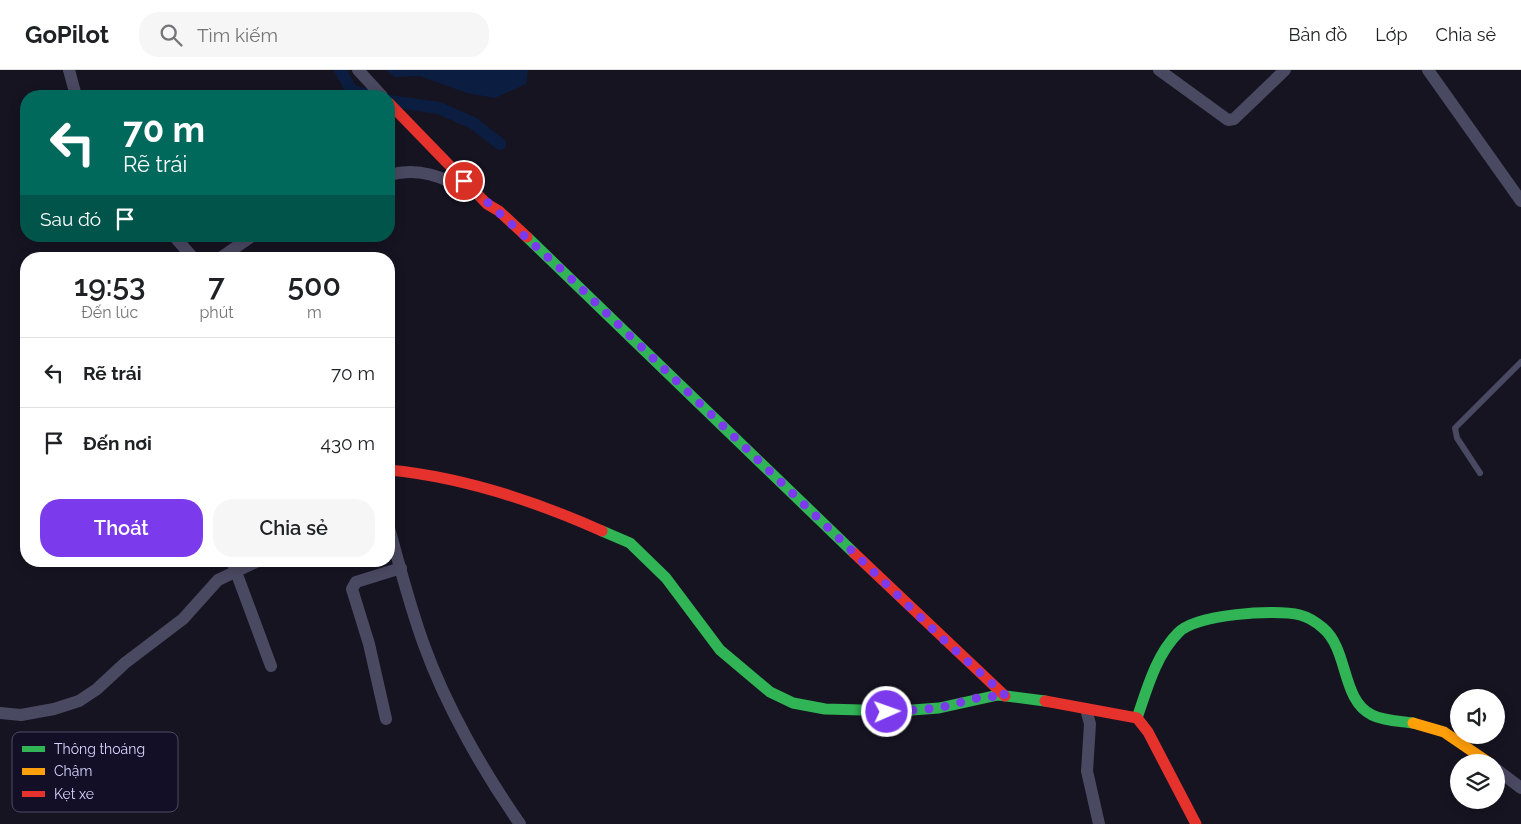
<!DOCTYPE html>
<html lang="vi">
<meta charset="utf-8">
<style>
:root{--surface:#fff;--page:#f6f6f6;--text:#202124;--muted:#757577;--line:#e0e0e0;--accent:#7c3aed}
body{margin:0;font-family:Raleway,sans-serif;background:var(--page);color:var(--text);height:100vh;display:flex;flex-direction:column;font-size:19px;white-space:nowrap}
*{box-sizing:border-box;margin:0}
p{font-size:16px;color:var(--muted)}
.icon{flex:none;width:28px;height:28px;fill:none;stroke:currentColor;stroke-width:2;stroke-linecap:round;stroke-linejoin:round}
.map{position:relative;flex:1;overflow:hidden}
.drawer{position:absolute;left:20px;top:182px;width:375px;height:315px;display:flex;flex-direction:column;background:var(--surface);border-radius:20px;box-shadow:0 2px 12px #0003}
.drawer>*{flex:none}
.top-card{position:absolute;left:20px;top:20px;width:375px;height:152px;border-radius:20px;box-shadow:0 2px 12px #0003;background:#00695c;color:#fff;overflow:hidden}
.fabs{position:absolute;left:1450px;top:619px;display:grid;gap:10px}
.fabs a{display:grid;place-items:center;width:55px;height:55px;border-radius:50%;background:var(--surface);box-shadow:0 2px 12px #0003;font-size:25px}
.pin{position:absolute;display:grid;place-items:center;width:42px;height:42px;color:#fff;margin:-21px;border:2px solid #fff;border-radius:50%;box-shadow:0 1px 5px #0007}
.me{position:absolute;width:55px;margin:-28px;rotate:88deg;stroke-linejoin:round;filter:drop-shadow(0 0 4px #0008)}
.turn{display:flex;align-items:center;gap:18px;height:105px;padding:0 20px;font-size:22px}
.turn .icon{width:65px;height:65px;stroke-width:2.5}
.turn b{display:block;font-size:35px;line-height:42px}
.then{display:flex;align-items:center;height:48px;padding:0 20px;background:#0003;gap:10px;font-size:19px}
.eta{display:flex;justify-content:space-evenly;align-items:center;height:85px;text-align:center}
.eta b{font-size:30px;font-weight:600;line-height:35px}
.primary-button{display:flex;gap:10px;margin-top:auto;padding:10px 20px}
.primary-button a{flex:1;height:58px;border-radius:20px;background:var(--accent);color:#fff;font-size:20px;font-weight:600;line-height:58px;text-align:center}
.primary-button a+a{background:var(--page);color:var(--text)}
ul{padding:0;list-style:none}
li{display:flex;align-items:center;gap:15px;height:70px;padding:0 20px;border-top:1px solid var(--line)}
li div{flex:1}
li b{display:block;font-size:19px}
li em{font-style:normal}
header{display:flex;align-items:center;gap:30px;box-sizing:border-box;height:70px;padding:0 25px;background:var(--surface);border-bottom:1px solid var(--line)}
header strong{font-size:24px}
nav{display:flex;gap:28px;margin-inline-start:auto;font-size:18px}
.search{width:350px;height:45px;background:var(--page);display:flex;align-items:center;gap:12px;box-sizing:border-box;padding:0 18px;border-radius:20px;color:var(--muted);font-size:19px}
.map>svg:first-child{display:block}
</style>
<header>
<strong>GoPilot</strong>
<div class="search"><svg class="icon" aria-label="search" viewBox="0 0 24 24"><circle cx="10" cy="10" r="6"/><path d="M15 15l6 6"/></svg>Tìm kiếm</div>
<nav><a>Bản đồ</a><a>Lớp</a><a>Chia sẻ</a></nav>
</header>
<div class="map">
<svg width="1521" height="754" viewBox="0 0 1521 754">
<rect width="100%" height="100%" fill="#161421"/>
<!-- water -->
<path fill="#0b1e41" d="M 386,0 L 528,0 L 526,14 L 495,28 L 467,23 L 420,6 L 394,7 Z"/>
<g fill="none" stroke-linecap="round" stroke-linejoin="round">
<!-- canal -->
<path stroke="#0b1e41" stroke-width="12" d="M 340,0 L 352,21 L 373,26
M 389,31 L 439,38 L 473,53 L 500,74"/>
<!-- lane -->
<path stroke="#4a4962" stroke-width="6" d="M 1480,403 L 1457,368 L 1455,358 L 1521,292"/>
<!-- street -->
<path stroke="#4a4962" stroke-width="12" d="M 69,0 L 76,26
M 358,0 L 382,26
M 1159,0 L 1228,50 L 1234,49 L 1285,0
M 1428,0 L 1521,131
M 389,105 C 418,97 443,106 468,122
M 174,166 L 194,189
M 219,189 L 252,166
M 389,458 C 400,497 410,537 424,575 C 446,636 483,701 520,754
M 232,491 L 271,596
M 1086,639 L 1090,654 L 1087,701 L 1099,754
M 0,643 L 21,645 L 54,639 L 79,631 L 97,619 L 125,593 L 183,549 L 218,510 L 258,491
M 386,649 L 369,574 L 352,519 L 356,512 L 401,498
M 1496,699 L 1521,718"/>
<!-- fast -->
<path stroke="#30b455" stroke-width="11" d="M 527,167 L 854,483
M 602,461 L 630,473 L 666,508 L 720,580 L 770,622 L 793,633 L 825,639 L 899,641 L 939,638 L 998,625 L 1045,631
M 1137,648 C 1147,619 1156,585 1178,563 C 1195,544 1275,539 1300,545 C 1308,547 1316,552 1323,558 C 1349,580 1341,630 1372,645 C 1384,651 1399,651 1413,653"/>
<!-- slow -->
<path stroke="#ff9f0a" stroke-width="11" d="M 1413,653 L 1444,662 L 1488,692"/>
<!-- jam -->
<path stroke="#e5322d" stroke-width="11" d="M 389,33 L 487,134 L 499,141 L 527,167
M 389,400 C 462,407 535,431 602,461
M 854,483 L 1005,626
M 1045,631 L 1137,648 L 1148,662 L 1196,754"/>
</g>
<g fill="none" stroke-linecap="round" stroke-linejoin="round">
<!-- route -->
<path stroke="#7c3aed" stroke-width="9" stroke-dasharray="0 16.2" d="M 464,111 L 563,201 L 946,572 L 1006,626 L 981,627 L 939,638 L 887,642"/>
</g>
<!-- legend -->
<rect x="12" y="662" width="166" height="80" rx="8" fill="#130f26" stroke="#4e4a67" stroke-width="1"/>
<rect x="22" y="676" width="23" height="6" fill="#30b455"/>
<rect x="22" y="698" width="23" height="7" fill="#ff9f0a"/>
<rect x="22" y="721" width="23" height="6" fill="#e5322d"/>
<g font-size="14" fill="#d9d4ff">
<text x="54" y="684">Thông thoáng</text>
<text x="54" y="706">Chậm</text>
<text x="54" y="729">Kẹt xe</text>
</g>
</svg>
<div class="fabs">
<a><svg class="icon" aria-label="sound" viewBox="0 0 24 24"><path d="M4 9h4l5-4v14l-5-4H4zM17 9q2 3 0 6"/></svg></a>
<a><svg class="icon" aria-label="layers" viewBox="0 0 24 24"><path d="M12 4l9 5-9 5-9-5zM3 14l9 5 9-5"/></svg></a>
</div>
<div class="pin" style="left:464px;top:111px;background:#d93025"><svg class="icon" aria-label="arrive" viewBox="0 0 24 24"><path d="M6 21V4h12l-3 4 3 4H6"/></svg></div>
<svg class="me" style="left:887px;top:642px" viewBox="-20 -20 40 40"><circle r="17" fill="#7c3aed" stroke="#fff" stroke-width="3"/><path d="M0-11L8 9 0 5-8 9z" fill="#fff"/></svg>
<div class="top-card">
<div class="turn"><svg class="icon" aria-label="left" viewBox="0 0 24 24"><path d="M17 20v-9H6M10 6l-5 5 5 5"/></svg><div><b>70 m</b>Rẽ trái</div></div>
<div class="then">Sau đó<svg class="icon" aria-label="arrive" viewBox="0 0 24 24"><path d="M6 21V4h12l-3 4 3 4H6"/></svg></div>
</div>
<section class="drawer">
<div class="eta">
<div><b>19:53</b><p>Đến lúc</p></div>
<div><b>7</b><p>phút</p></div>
<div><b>500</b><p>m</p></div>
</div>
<ul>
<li><svg class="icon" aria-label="left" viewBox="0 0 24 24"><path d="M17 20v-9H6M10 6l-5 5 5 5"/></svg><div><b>Rẽ trái</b></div><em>70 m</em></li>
<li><svg class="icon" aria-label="arrive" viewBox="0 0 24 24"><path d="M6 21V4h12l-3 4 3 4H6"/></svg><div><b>Đến nơi</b></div><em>430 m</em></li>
</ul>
<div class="primary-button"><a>Thoát</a><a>Chia sẻ</a></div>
</section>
</div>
